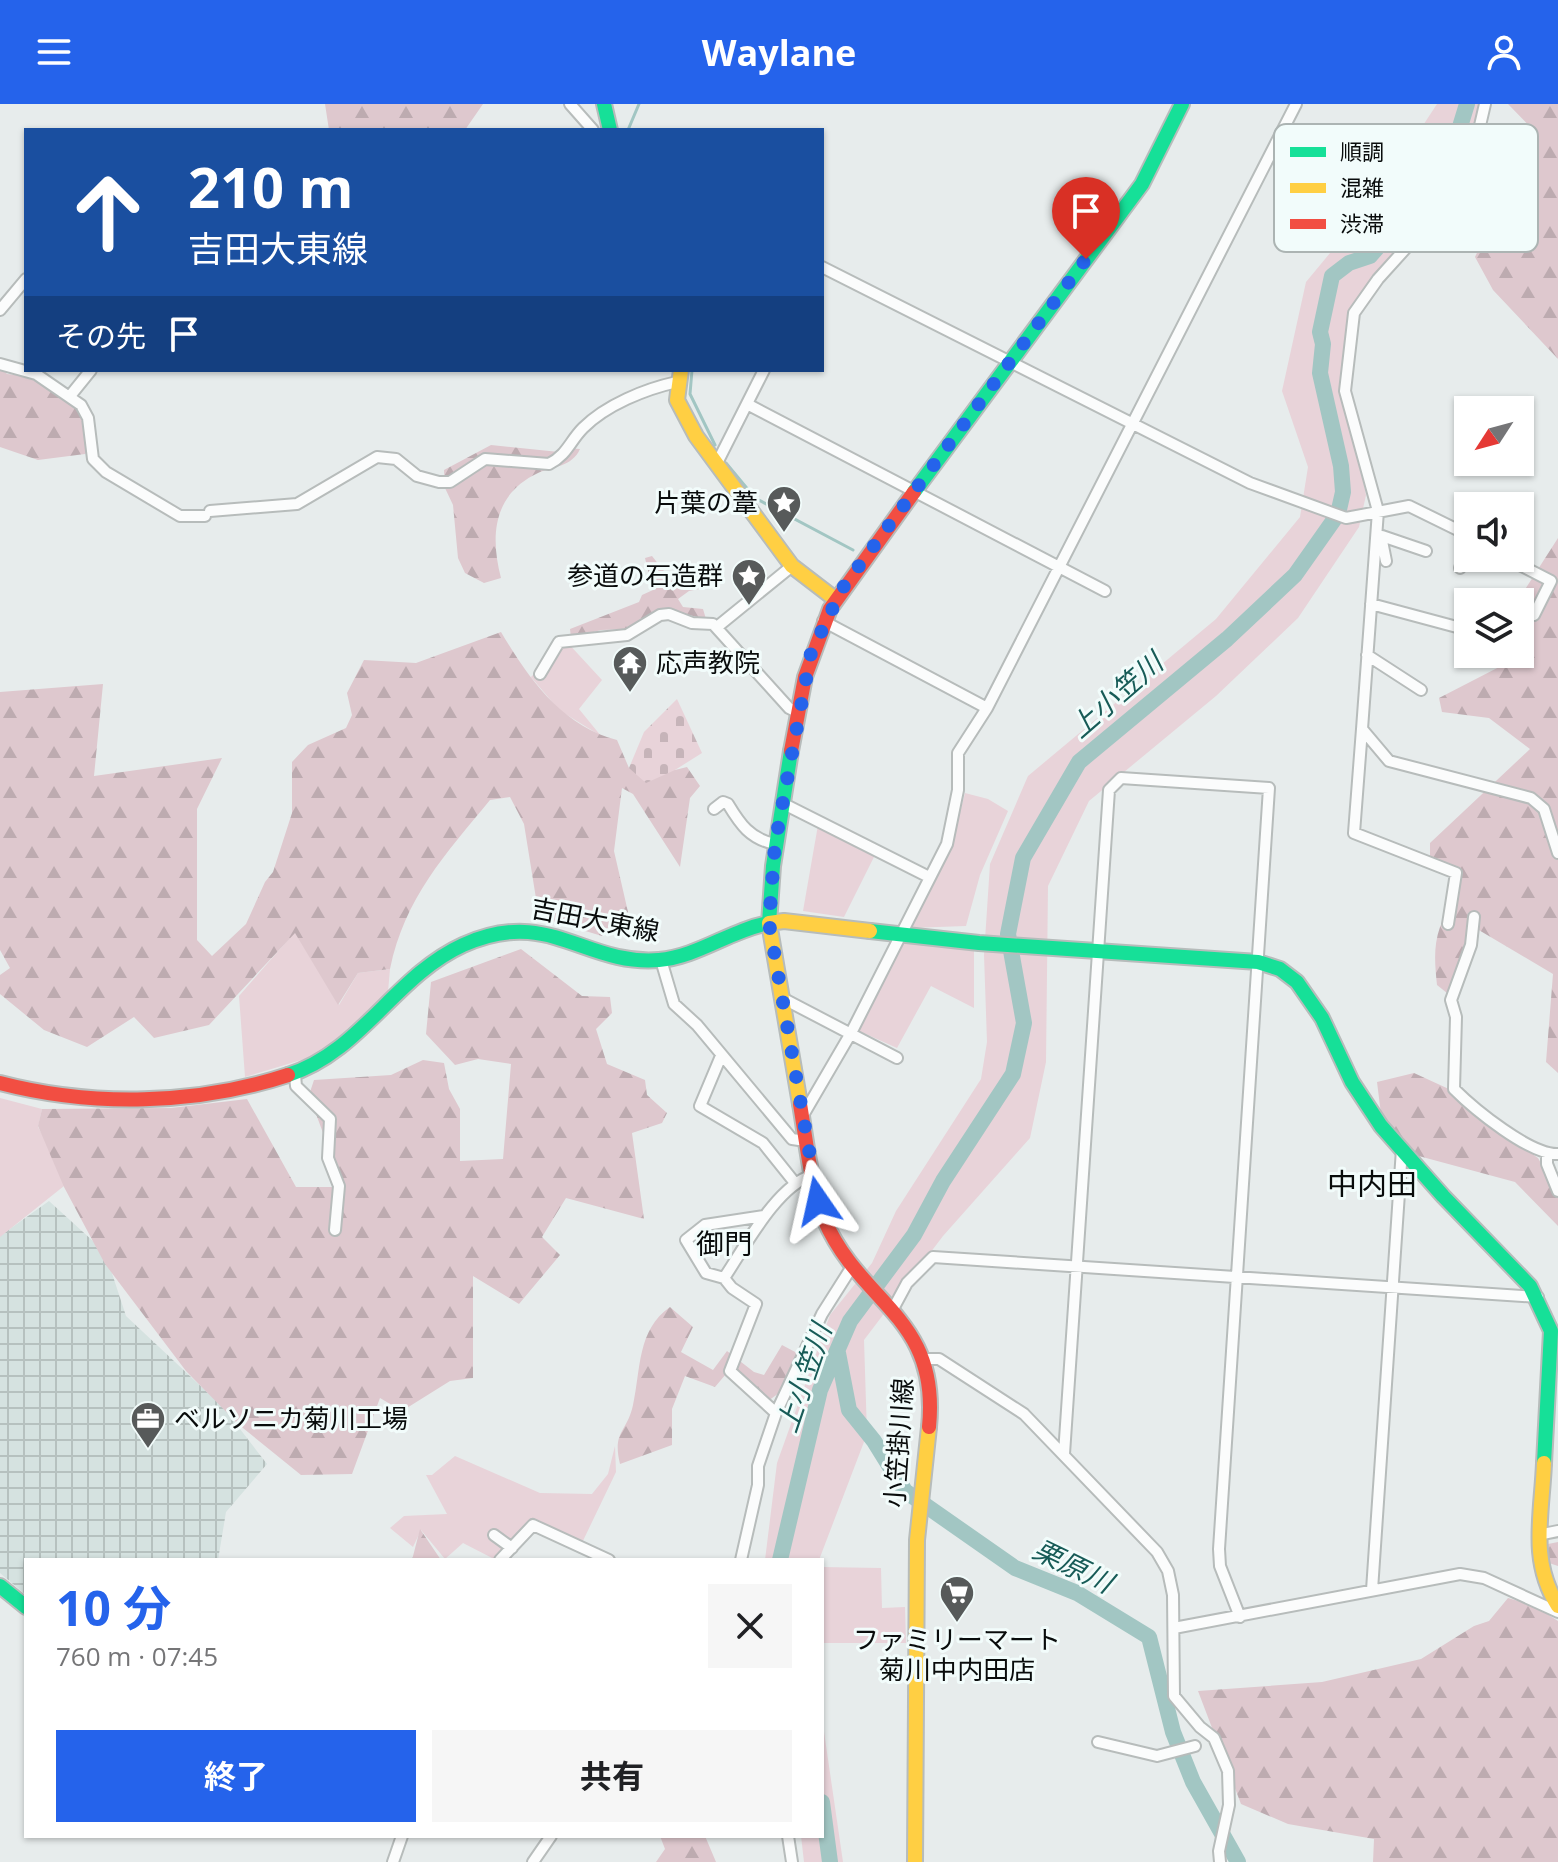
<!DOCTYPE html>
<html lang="ja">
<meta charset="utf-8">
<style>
:root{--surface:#fff;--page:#f6f6f6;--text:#202124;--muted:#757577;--accent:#2563eb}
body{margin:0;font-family:"Open Sans","Noto Sans JP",sans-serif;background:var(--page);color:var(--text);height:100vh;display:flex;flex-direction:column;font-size:30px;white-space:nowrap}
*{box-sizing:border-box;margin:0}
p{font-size:26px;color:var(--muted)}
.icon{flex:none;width:44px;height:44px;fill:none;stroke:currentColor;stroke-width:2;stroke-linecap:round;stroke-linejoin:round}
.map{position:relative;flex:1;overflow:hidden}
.side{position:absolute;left:24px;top:1454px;width:800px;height:280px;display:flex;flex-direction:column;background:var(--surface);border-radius:0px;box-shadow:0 2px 6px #0004}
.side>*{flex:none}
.top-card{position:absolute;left:24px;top:24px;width:800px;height:244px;border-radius:0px;box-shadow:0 2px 6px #0004;background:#1a4fa0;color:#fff;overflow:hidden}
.needle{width:52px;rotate:234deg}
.fabs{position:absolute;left:1454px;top:292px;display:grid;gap:16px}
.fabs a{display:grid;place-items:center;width:80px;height:80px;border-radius:0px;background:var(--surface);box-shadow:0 2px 6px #0004;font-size:40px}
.pin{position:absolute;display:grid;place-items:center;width:68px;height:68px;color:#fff;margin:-82px -34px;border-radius:50% 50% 50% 0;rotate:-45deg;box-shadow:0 0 8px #0007}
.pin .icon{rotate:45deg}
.me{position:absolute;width:88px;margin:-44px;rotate:349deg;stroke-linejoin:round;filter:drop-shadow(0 0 6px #0008)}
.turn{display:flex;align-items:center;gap:28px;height:168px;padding:0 32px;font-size:36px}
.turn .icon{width:104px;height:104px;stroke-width:2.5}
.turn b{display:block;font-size:56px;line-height:68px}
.then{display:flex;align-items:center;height:76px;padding:0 32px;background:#0003;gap:16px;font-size:30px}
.round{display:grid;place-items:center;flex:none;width:84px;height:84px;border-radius:0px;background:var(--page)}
.summary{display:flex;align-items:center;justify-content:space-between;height:136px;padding:0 32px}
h1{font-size:48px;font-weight:700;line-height:60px;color:var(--accent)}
.action{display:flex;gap:16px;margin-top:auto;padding:16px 32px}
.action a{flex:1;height:92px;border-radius:0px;background:var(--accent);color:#fff;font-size:32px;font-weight:700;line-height:92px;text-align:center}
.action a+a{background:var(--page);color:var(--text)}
header{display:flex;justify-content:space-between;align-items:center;height:104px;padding:0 32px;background:var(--accent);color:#fff;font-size:36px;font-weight:700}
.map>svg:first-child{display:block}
</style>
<header><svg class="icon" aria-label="menu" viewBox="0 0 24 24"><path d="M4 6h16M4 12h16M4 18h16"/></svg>Waylane<svg class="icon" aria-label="person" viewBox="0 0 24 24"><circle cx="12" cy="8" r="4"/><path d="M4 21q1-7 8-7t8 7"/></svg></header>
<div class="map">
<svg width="1558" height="1758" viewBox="0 0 1558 1758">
<defs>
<pattern id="industrial-grid" width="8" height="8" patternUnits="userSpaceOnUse" patternTransform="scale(2)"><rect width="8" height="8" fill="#d5e2e0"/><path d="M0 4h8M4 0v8" fill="none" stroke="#b6c1bf"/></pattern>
<pattern id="forest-firs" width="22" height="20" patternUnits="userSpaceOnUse" patternTransform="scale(2)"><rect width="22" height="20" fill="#dec8ce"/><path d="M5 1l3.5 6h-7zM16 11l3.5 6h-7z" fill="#bdabb0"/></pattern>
<pattern id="cemetery-stones" width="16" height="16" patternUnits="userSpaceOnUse" patternTransform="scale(2)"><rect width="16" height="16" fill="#e8d3d9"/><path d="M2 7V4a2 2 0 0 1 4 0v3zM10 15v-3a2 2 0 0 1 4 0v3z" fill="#c6b4b9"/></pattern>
</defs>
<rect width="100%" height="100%" fill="#e7ecec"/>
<!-- industrial -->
<path fill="url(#industrial-grid)" d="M 49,1097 L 105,1148 L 126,1212 L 223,1303 L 267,1360 L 226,1408 L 218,1456 L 26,1456 L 26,1491 L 0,1469 L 0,1132 Z"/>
<!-- green -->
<path fill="#e8d3d9" d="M 1437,0 L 1482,0 L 1466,68 L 1429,118 L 1354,201 L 1344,278 L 1366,391 L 1359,423 L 1298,514 L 1216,592 L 1089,697 L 1048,782 L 1046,958 L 1030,1034 L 943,1132 L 864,1236 L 867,1330 L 819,1456 L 765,1456 L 777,1359 L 830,1211 L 872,1159 L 896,1107 L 981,975 L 987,938 L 984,851 L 990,760 L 1028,672 L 1216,515 L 1300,413 L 1308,363 L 1282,287 L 1306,178 L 1374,96 Z
M 566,537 L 602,576 L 579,605 L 601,632 L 559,606 L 531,573 Z
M 965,689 L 988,695 L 1008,707 L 980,771 L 966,822 L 909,824 C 936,780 953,739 965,689 Z
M 818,721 L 875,751 L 844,813 L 803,807 Z
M 295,828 L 339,901 L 358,869 L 390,865 L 388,888 L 318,951 L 245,973 L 239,892 Z
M 900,837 L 974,845 L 974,904 L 931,882 L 897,944 L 857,926 Z
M 0,994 L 42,1005 L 38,1023 L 69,1078 L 0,1133 Z
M 615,1342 L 616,1368 L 580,1443 L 535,1425 L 496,1456 L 463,1439 L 445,1455 L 421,1426 L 413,1443 L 390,1424 L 404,1412 L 447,1410 L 426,1371 L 432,1371 L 455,1352 L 540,1389 L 592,1390 L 608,1370 Z
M 822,1463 L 881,1464 L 882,1504 L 905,1503 L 906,1539 L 822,1539 Z
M 822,1614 L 843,1758 L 804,1758 L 801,1732 L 822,1732 Z"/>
<!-- forest -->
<path fill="url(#forest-firs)" d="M 325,0 L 483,0 L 465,26 L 329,26 Z
M 1508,0 L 1558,0 L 1558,255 L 1493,186 L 1475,153 L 1500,100 L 1539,32 Z
M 0,262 L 7,270 C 36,271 73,291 85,319 C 88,326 89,337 90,345 L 85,350 L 38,356 L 0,343 Z
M 491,341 L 559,348 L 564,344 L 580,345 C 572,363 553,362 538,369 C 493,390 490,432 501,474 L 484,479 L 465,469 L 458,454 L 453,401 L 445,384 L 444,366 Z
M 1558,434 L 1558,969 L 1546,958 L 1553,870 L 1472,822 L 1447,889 L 1437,881 C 1435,861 1433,843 1440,823 C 1447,804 1459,791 1461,770 L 1451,760 L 1430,753 L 1430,739 L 1530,645 L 1489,614 L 1442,608 L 1439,594 L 1503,561 L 1503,550 L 1520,550 L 1520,498 L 1517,498 Z
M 652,452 L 675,481 L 695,464 L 706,472 L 704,484 L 689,487 L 678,495 L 683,503 L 703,505 L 706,515 L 667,506 L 649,510 L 629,525 L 601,526 L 571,534 L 570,525 L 639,498 L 642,491 L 653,486 L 645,454 Z
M 501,528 C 529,575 562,622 617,636 L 629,664 L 675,666 L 687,663 L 700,682 L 690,694 L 680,763 L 633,690 L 622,684 L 614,747 L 628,808 L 602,832 L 539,813 L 524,720 L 510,693 L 490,696 C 445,751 405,793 390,865 L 358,869 L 338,901 L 295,829 L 209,921 L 154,934 L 134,913 L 87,943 L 44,926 L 0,890 L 0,871 L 10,864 L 0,846 L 0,588 L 103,580 L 94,672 L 222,654 L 197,705 L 197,836 L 212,852 L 246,820 L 265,778 L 273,768 L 292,709 L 292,658 L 308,641 L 346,624 L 352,611 L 347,589 L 364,556 L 416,559 Z
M 521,845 L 582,892 L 610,893 L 612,909 L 596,925 L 607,960 L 645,976 L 647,991 L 667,1009 L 662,1019 L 632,1029 L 644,1115 L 566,1094 L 542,1133 L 560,1151 L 519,1200 L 473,1172 L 473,1274 L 450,1277 L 402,1307 L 380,1294 L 352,1370 L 301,1371 L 238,1320 L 186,1267 L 105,1160 L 64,1083 L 38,1022 L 42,1005 L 171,1004 L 247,995 L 296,1083 L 343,1083 L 309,991 L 314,976 L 391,971 L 423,956 L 444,959 L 449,985 L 460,1005 L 460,1057 L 503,1055 L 511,960 L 478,955 L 455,961 L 426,930 L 431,878 Z
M 1414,969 L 1451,986 L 1466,1004 L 1538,1054 L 1558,1089 L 1558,1122 L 1515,1078 L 1415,1051 L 1381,1010 L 1377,978 Z
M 670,1203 L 693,1223 L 681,1248 L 713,1266 L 727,1247 L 754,1268 L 764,1271 L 782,1241 L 797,1249 L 779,1289 L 768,1297 L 733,1269 L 726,1270 L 715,1283 L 685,1272 L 672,1305 L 672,1341 L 620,1360 C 612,1327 627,1329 633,1301 C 641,1265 637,1226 670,1203 Z
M 420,1425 L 441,1456 L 412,1456 Z
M 1558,1438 L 1558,1462 L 1543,1457 L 1543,1441 Z
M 1508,1494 L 1535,1502 L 1558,1517 L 1558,1758 L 1373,1758 L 1374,1735 L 1288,1720 L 1241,1700 L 1198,1587 L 1322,1578 L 1421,1555 L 1474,1522 L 1489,1517 Z
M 660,1732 L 705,1732 L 716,1758 L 656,1758 L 665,1745 Z"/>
<!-- cemetery -->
<path fill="url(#cemetery-stones)" d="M 677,595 L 702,649 L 675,666 L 646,679 L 629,664 L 644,628 Z"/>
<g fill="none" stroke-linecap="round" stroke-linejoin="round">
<!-- stream -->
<path stroke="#a2c6c3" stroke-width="3" d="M 628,26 L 639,0
M 692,266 L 690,290 L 715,341
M 726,359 L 755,394 L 853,446"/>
<!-- river -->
<path stroke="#a2c6c3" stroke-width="16" d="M 838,1249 L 849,1306 L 874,1337 L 905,1387 L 1015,1464 L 1077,1489 L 1149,1533 L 1173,1628 L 1193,1678 L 1238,1758
M 780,1456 L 820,1286 L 850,1217 L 914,1131 L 943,1077 L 1013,970 L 1024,919 L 1008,830 L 1023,754 L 1079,658 L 1227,535 L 1295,471 L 1338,410 L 1343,388 L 1341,362 L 1320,269 L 1323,240 L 1320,228 L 1332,172 L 1349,159 L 1370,152 L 1411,105 L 1455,39 L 1467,0
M 822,1698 L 830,1758"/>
<defs>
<path id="street" d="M 570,0 L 593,26
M 1485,0 L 1475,43 L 1453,92 L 1378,175 L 1354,209 L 1345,287 L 1378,407 L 1362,625 L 1389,657 L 1531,694 L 1544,705 L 1558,749
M 822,163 L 1250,379 L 1346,414 L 1409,402 L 1468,431
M 0,206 L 26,175
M 0,260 L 36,270 L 81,301 L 88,314 L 93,355 L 106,368 L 180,412 L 205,412
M 70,292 L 91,266
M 747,300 L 1105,487
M 716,361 L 764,266
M 210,407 L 297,400 L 377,353 L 396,355 L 417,372 L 439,378 L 450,378 L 485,355 L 549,360 C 567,351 570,337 583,324 C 606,301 645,285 677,278
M 1381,432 L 1386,457
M 1382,432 L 1426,447
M 1506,454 L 1551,477 L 1534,511
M 1460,464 L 1468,441
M 1371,500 L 1468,526
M 823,517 L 987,604
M 717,523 L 792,462
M 1367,551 L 1421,586
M 540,570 L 559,538 L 627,531 L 660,511 L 669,510 L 692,519 L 713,520 L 789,604 L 799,609
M 1362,625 L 1354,729 L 1456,769 L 1448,820
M 782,699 L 929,773
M 714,705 L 723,698 L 728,700 C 740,720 750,735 775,740
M 1474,813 L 1471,841 L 1451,896 L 1456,913 L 1454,985 C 1474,1005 1530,1051 1558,1050
M 661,856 L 674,900 L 697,921 L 792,1035 L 806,1037
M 782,894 L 897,954
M 721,952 L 700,1002 L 763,1039 L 795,1079
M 295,971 L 296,982 L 330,1015 L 328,1054 L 339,1082 L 335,1126
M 802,1013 L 851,929 L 947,740 L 958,686 L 958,649 L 987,604 L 1296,0
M 1547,1050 L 1547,1060 L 1558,1087
M 724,1174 L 706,1169 L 686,1136 L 705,1121 L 764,1112
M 893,1205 L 907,1179 L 933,1153 L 1538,1193
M 926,1255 L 939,1255 L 1024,1310 L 1157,1448 L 1168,1467 L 1173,1491 L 1174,1592 L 1200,1623 L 1214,1634 L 1228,1667 L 1229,1701 L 1219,1747 L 1220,1758
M 776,1309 L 730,1267 L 756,1200 L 732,1184 L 724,1174 C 745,1143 777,1081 813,1071
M 1064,1350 L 1109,686 L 1121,674 L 1269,684 L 1219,1445 L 1220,1462 L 1240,1513
M 494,1431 L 512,1444
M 1538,1431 L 1558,1427
M 500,1456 L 533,1421 L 609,1456
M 741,1456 L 758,1381 L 758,1362 L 776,1309 L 822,1210 L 853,1161
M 1372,1486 L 1402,1045
M 1174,1524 L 1460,1470 L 1484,1474 L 1558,1508
M 1098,1638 L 1157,1652 L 1195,1642
M 788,1732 L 792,1758
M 393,1758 L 402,1732
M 533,1758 L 551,1732"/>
<path id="fast" d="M 604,0 L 610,26
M 914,388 L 1142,80 L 1182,0
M 870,827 L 979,839 L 1258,858 L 1280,865 L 1297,878 L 1322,914 L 1352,978 L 1381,1022 L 1443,1092 L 1530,1182 L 1551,1227 L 1544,1359
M 288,971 C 361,948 395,872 463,841 C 549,802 584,862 659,856 C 697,853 731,826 769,819 L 773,762 L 791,647
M 0,1482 L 26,1503"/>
<path id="slow" d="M 681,266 L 677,296 L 696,332 L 792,462 L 835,495
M 800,1000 L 769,819 L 784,817 L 870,827
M 1544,1359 C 1542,1411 1529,1456 1558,1502
M 915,1758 L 917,1436 L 929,1323"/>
<path id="jam" d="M 791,647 L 805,573 L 830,505 L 914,388
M 0,979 C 92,1003 197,1001 288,971
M 800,1000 C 806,1035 811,1084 824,1115 C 861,1201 940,1212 929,1323"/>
</defs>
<!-- street casing -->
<use href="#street" stroke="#b7bcbb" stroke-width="14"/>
<!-- fast casing -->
<use href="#fast" stroke="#b7bcbb" stroke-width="18"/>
<!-- slow casing -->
<use href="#slow" stroke="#b7bcbb" stroke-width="18"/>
<!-- jam casing -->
<use href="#jam" stroke="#b7bcbb" stroke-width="18"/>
<!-- street -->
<use href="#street" stroke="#fbfcfc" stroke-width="10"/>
<!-- fast -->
<use href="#fast" stroke="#16e098" stroke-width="14"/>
<!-- slow -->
<use href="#slow" stroke="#ffcf43" stroke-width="14"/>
<!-- jam -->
<use href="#jam" stroke="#f24e42" stroke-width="14"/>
</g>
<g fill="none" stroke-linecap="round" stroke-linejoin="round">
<!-- route -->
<path stroke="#2563eb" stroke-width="14" stroke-dasharray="0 25.2" d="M 818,1097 L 769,819 L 775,740 L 811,549 L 842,485 L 1086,155"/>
</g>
<!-- icons -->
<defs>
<symbol id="sight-pin" viewBox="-11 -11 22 30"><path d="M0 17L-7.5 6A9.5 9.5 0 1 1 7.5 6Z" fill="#575a5a" stroke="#f2fcfb"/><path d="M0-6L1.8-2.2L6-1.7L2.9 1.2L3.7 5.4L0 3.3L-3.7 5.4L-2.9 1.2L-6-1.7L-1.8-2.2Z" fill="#fff"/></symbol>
<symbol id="temple-pin" viewBox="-11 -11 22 30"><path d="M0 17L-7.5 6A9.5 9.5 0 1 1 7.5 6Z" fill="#575a5a" stroke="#f2fcfb"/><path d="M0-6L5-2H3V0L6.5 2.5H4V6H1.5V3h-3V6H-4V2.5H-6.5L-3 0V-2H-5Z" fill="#fff"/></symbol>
<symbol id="office-pin" viewBox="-11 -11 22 30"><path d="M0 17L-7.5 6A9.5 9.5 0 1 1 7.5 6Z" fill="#575a5a" stroke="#f2fcfb"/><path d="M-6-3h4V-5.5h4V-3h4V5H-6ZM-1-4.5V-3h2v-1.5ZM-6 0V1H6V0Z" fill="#fff"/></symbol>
<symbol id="supermarket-pin" viewBox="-11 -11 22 30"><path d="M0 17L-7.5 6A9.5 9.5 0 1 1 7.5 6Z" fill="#575a5a" stroke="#f2fcfb"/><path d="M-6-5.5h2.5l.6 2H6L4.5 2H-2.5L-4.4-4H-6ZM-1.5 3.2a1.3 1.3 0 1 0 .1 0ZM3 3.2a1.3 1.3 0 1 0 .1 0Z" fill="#fff"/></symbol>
</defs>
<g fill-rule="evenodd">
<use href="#sight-pin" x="764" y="379" width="40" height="54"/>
<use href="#sight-pin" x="729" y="452" width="40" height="54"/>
<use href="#temple-pin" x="610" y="539" width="40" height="54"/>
<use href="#office-pin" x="128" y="1295" width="40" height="54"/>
<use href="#supermarket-pin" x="937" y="1469" width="40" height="54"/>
</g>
<g text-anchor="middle" stroke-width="6" stroke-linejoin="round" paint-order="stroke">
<!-- poi labels -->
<g font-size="26" fill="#090c0c" stroke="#f2fcfb" text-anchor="end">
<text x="758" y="408">片葉の葦</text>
<text x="723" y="481">参道の石造群</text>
<text x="656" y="568" text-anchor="start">応声教院</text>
<text x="174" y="1324" text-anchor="start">ベルソニカ菊川工場</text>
<text x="957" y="1545" text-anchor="middle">ファミリーマート<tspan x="957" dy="30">菊川中内田店</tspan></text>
</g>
<!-- street labels -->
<g font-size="26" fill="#090c0c" stroke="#f2fcfb">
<text transform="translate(595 816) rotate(11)" y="9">吉田大東線</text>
<text transform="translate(899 1339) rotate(-86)" y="9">小笠掛川線</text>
</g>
<!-- water labels -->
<g font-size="28" font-style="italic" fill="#175b57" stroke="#f2fcfb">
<text transform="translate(1116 591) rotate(-41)" y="10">上小笠川</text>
<text transform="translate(804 1274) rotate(-71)" y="10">上小笠川</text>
<text transform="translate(1073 1462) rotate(26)" y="10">栗原川</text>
</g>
<!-- neighbourhood labels -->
<g font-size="28" fill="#090c0c" stroke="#f2fcfb">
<text x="724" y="1150">御門</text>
</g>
<!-- quarter labels -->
<g font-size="30" fill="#090c0c" stroke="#f2fcfb">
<text x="1372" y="1091">中内田</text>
</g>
</g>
<!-- legend -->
<rect x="1274" y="20" width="264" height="128" rx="12" fill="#f2fcfb" stroke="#acb4b3" stroke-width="2"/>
<rect x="1290" y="43" width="36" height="10" fill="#16e098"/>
<rect x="1290" y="79" width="36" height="10" fill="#ffcf43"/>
<rect x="1290" y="115" width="36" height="10" fill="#f24e42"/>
<g font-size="22" fill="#090c0c">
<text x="1340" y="56">順調</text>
<text x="1340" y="92">混雑</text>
<text x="1340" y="128">渋滞</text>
</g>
</svg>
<div class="fabs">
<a><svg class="needle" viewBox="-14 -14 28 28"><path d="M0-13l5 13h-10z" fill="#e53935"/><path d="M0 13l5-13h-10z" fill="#757577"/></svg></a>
<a><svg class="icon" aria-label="sound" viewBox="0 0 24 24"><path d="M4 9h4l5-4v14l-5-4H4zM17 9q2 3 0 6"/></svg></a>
<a><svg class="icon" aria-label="layers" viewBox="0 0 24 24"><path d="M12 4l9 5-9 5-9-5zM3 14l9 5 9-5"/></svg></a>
</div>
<div class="pin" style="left:1086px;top:155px;background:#d93025"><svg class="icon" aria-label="arrive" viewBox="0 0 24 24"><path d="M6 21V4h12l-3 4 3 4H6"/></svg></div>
<svg class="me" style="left:818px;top:1097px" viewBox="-20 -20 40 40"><path d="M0-17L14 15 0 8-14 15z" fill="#2563eb" stroke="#fff" stroke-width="4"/></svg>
<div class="top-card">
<div class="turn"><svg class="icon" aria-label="ahead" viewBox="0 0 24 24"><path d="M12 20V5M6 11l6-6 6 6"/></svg><div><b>210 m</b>吉田大東線</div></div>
<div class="then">その先<svg class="icon" aria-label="arrive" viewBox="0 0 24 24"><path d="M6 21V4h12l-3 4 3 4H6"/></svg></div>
</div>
<section class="side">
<div class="summary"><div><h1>10 分</h1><p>760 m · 07:45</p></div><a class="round"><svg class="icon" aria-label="close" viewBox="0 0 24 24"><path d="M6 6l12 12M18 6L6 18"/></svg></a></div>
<div class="action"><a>終了</a><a>共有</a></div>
</section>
</div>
